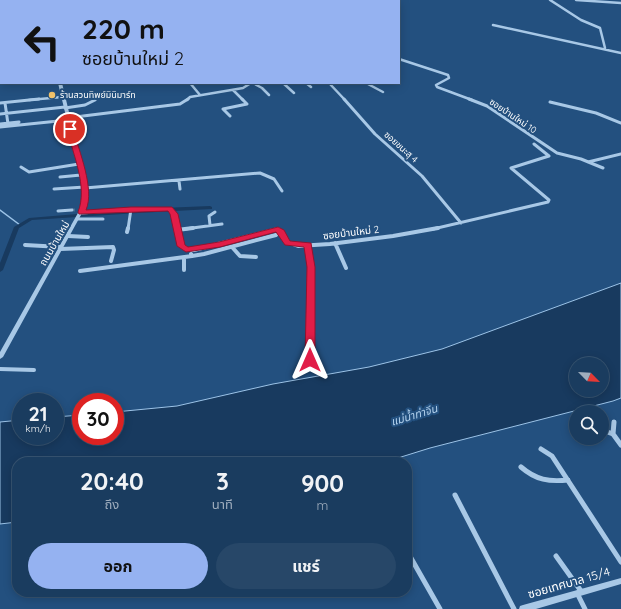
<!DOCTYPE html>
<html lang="th">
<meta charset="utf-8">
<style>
:root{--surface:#1a3c5f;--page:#274768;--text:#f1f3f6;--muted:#9fadbd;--line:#385674;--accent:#95b2f1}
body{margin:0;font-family:Quicksand,"Noto Sans Thai",sans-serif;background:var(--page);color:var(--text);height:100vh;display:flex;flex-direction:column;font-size:15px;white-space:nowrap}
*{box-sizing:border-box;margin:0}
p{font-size:13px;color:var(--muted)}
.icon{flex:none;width:22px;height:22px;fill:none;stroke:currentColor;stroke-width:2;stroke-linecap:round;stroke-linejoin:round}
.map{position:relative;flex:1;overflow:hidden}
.sheet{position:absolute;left:12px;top:457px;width:400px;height:140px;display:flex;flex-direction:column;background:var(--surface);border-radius:16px;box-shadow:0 2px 10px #0003,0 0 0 1px var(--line)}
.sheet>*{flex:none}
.guide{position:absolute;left:0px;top:0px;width:400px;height:84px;box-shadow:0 2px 10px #0003,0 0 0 1px var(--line);background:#95b2f1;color:#111;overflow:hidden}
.needle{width:26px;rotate:114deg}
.tools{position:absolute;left:569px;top:357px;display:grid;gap:8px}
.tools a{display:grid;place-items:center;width:40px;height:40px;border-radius:50%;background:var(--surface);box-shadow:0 2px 10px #0003,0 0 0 1px var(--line);font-size:20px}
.speed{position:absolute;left:12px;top:393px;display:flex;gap:8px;font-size:20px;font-weight:700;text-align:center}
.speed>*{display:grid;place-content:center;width:52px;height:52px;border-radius:50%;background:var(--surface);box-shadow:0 2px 10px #0003,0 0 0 1px var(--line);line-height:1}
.speed small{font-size:10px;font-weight:400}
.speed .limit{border:6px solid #d22;background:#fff;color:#111}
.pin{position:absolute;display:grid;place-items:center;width:34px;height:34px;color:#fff;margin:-17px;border:2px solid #fff;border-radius:50%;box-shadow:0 1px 4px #0007}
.me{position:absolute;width:44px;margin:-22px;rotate:0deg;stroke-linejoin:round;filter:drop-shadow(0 0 3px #0008)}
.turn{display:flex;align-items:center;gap:14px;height:84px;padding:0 16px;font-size:18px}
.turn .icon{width:52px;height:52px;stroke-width:2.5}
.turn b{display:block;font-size:28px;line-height:34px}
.eta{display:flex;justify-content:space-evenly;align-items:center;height:68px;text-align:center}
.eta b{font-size:24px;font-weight:700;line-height:28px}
.action{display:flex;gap:8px;margin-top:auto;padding:8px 16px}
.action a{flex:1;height:46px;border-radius:24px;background:var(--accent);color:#111;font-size:16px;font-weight:700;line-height:46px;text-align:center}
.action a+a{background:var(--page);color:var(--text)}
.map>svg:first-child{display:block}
</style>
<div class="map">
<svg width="621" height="609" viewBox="0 0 621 609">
<rect width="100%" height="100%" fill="#23507f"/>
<!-- water -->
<path fill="#183a5f" stroke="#9cc3e7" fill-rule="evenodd" d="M 621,283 L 621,398 L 613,401 L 430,448 L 385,462 L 17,462 L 17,522 L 0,524 L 0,422 L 21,420 L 21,436 L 55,436 L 55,417 L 81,415 L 81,436 L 115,436 L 115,412 L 177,406 L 273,384 L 369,367 L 442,349 ZM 576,364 L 602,364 L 602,390 L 576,390 Z"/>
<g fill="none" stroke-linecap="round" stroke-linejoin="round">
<!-- stream -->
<path stroke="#9cc3e7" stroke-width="1.5" d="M 0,210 L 20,225"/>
<!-- canal -->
<path fill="#183a5f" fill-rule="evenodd" d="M 1,0 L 7,0 L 1,2 Z
M 210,206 L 212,207 L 212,209 L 138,213 L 32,220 L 19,228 L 3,270 L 0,272 L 0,263 L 14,227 L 29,218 L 138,209 Z"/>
<!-- minor-tunnel -->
<path stroke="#446a92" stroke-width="3" stroke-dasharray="3 1.5" stroke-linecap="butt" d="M 72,210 L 76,210"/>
<!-- minor-far3 -->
<path stroke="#a8c8e6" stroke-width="2.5" d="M 66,0 L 71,1
M 550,0 L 581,20 L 600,28 L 605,48
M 576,0 L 621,3
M 8,1 L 19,0
M 493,25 L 621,53
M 399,59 L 448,75 L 449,78 L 436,85 L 437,87 L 472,100
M 190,83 L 200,95
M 253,83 L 262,88 L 269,95
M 283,83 L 294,93
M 306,83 L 311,87
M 329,83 L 345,100
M 366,83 L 383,92
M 233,90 L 243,100
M 29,100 L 62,97
M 187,100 L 190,97 L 243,88 L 251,83"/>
<!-- minor-far2 -->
<path stroke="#a8c8e6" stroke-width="3" d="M 344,99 L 375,134 L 422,176 L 461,223
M 469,99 L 487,106 L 557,153 L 581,159 L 603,168
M 550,102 L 596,113 L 621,123
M 0,103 L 39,99
M 5,103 L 8,124
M 65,108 L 85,105 L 95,100
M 0,114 L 65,107
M 230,116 L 223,109 L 247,104 L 242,99
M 67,118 L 180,104 L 188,99
M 0,124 L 19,122
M 0,127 L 68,120
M 588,162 L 621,154
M 21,167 L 29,172 L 79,164
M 60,177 L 81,175
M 179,181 L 180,189
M 85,188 L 260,173 L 274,179 L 282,191
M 54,189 L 85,187
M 58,211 L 72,210
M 82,213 L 136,209 L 170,209 L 174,214 L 177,229
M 78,219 L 103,219
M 210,225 L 209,216 L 215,212
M 128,229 L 131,209
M 185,229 L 222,224
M 433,229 L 548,202 L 549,200 L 511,168 L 549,156 L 534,144"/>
<!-- minor-far1 -->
<path stroke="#a8c8e6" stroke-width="4" d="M 177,228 C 180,241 178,250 194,250 L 278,229 L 282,232 L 285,241 L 298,246 L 330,244 L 393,236 L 438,228
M 177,230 L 193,228
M 127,232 L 128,228
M 68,236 L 88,237
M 335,243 L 346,268
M 25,245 L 61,247
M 308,245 L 311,267 L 310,360
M 232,247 L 240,256 L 256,257
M 60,249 L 113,247 L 114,250 L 111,261
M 191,254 L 192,256 L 204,254 L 276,235
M 184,258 L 184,270
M 80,271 L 192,256
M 0,369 L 34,370"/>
<!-- minor -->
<path stroke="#a8c8e6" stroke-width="5" d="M 614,422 L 613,434 L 621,445
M 602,430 L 613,434
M 541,449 L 552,456 L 621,562
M 521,467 C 536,480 549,482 568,480
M 455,495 L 514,609
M 407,551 L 440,609
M 556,556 L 581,591
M 577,593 L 585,609"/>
<!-- tertiary -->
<path fill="#a8c8e6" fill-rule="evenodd" d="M 270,0 L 283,0 L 281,1 L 270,1 Z
M 0,7 L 1,7 L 1,10 L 0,10 Z
M 58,83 L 62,83 L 86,183 L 87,204 L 3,357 L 0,359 L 0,352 L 83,204 L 82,183 Z
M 621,578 L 621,584 L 536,609 L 519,609 L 520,606 L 523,605 Z"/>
</g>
<!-- route -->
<path fill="#e11d48" stroke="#92132f" d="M 70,127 L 73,129 C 79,151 95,189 86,210 L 131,207 L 172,207 L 178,214 L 185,245 L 188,247 L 219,242 L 278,227 L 284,230 L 290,241 L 311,243 L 315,267 L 315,360 L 314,362 L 307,362 L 305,360 L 307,267 L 304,247 L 285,245 L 276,232 L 220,247 L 186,252 L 177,246 L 170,214 L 168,211 L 79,214 L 78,212 C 88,187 73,155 67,129 Z"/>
<!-- markers -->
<circle fill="#f2c36b" stroke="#23507f" stroke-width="1.5" cx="52" cy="95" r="4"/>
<g text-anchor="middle" stroke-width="4" stroke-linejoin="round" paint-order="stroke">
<!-- far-poi labels -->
<g font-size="9" fill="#fff" stroke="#23507f" text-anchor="start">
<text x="60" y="98">ร้านสวนทิพย์มินิมาร์ท</text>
</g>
<!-- far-street labels -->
<g font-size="9" fill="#fff" stroke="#23507f">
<text transform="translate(513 116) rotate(34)" y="3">ซอยบ้านใหม่ 10</text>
<text transform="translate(401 147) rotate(42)" y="3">ซอยชนะสุ 4</text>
</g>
<!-- street labels -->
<g font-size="10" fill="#fff" stroke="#23507f">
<text transform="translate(351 232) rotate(-7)" y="4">ซอยบ้านใหม่ 2</text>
<text transform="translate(54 243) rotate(-60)" y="4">ถนนบ้านใหม่</text>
</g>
<!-- water labels -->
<g font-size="11" font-style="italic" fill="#b4d2ee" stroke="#23507f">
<text transform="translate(414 415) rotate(-17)" y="4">แม่น้ำท่าจีน</text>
</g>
<!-- near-street labels -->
<g font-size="12" fill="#fff" stroke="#23507f">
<text transform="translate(569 583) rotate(-16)" y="4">ซอยเทศบาล 15/4</text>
</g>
</g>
</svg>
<div class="tools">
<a><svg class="needle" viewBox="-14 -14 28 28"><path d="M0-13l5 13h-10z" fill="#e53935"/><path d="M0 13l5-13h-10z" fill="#9fadbd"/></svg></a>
<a><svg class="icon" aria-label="search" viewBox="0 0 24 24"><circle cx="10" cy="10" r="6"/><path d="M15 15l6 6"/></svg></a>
</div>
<div class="speed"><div>21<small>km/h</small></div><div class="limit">30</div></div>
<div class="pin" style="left:70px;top:129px;background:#d93025"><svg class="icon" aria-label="arrive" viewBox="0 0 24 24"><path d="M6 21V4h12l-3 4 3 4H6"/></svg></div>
<svg class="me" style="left:310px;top:360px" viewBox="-20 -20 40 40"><path d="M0-17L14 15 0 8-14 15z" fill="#e11d48" stroke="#fff" stroke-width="4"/></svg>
<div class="guide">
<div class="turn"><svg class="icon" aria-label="left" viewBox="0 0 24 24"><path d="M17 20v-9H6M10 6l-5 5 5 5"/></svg><div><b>220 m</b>ซอยบ้านใหม่ 2</div></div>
</div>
<section class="sheet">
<div class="eta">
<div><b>20:40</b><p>ถึง</p></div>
<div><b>3</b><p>นาที</p></div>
<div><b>900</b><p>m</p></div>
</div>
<div class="action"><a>ออก</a><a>แชร์</a></div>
</section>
</div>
